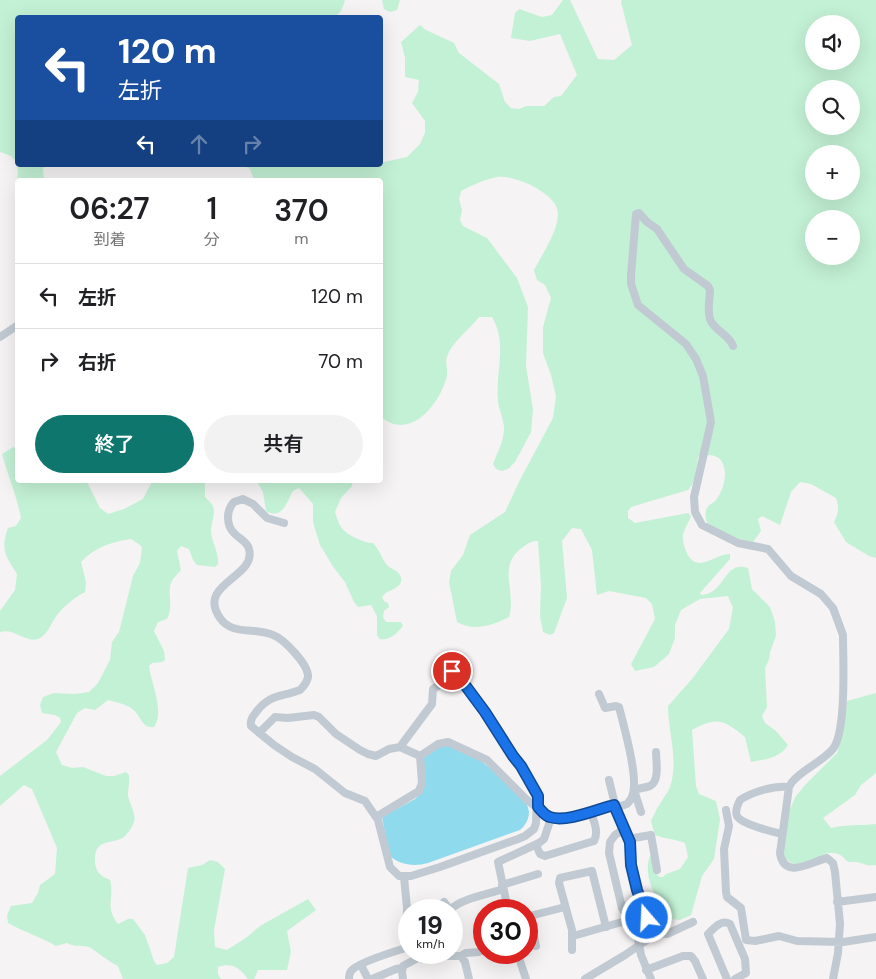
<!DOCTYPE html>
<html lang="ja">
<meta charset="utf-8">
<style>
:root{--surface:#fff;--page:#f2f2f2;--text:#202124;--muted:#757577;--line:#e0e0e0;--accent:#0f766e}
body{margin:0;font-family:"DM Sans","Noto Sans JP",sans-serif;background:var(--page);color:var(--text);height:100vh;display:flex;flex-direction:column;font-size:19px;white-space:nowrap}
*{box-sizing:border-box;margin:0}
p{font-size:16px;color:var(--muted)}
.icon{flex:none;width:28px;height:28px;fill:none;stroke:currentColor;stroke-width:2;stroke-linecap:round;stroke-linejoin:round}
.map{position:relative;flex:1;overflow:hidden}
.details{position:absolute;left:15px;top:178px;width:368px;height:305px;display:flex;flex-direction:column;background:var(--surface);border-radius:5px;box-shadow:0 5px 20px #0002}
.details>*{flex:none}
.banner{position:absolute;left:15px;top:15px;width:368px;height:152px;border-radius:5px;box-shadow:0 5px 20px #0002;background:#1a4fa0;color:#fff;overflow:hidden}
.tools{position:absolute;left:805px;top:15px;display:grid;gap:10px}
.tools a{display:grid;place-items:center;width:55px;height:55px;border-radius:50%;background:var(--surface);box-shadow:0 5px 20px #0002;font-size:25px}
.speed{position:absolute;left:398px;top:899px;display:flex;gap:10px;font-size:25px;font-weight:700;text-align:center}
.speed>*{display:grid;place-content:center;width:65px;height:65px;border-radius:50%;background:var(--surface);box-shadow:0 5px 20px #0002;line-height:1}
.speed small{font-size:12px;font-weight:400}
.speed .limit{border:8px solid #d22;background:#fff;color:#111}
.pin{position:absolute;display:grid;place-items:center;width:42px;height:42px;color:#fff;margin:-21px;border:2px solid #fff;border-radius:50%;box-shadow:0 1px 5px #0007}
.me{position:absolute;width:55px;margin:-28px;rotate:341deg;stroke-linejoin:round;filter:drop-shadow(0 0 4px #0008)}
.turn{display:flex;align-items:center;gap:18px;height:105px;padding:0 20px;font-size:22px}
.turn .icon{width:65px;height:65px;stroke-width:2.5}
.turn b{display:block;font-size:35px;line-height:42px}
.lanes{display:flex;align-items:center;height:48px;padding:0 20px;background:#0003;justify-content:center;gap:25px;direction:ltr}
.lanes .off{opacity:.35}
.eta{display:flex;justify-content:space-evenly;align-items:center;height:85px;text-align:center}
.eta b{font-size:30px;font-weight:600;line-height:35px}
.button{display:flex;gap:10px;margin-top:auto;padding:10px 20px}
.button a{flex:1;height:58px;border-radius:30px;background:var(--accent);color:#fff;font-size:20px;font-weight:600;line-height:58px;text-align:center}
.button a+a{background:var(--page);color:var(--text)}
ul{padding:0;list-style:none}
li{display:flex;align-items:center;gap:15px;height:65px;padding:0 20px;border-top:1px solid var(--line)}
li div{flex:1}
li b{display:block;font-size:19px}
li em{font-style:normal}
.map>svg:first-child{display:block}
</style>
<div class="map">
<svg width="876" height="979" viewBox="0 0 876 979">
<rect width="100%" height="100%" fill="#f5f3f3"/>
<!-- green -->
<path fill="#c3f1d5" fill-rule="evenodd" d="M 0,0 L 344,0 L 345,1 L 341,11 L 335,17 L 18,18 L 18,165 L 45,165 L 43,169 L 44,180 L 18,180 L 17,195 L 15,187 L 18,174 L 17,163 L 11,156 L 0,152 Z
M 382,0 L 400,0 L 397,10 L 390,12 L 384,9 Z
M 563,0 L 570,0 L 598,59 L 614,60 L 632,45 L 621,2 L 622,0 L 876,0 L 876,558 L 869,556 L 846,542 L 834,522 C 839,513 839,507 836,498 L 811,484 L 800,482 L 791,492 L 780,525 L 762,516 L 758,519 L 761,531 L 753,542 C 739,539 716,536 707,522 C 705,518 705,512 707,508 C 709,504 714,503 716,500 C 726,488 732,457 710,455 C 706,455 701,456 698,457 C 696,468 697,481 688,490 L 631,507 L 628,511 L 628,518 L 635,523 L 688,513 L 691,516 C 689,522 684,529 683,535 C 682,545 689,564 700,563 C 711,562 719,554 730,554 L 730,559 L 700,593 L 701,595 C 726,594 723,560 748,568 L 752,589 L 770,607 L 775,622 L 776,636 L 770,652 L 769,660 L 765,668 L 767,707 L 762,716 L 765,723 L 776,731 L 788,745 C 779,759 765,759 751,762 L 745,737 C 724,720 717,716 692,730 L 696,786 L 699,794 L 716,801 L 720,819 L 714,859 L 702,876 L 691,915 L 680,920 L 670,919 C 658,902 642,878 650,856 L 652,857 L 656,872 L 659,877 L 663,877 L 666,874 L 680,869 L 688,857 L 685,843 C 675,839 665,839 655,835 L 651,821 C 654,815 656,809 660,804 C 663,798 668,793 670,787 C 679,760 668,733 668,706 L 692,679 L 729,629 L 733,608 L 728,596 L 700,599 L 681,610 L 675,625 L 675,638 L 669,654 L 654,667 L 635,671 L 631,664 L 655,619 L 652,604 L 646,598 L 609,591 L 597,595 L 592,550 L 581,529 L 572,528 L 562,541 L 567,598 L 554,633 L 550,635 L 543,632 L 540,616 L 541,585 L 538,541 C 531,541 529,543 523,547 C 496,566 517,591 509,617 C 493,625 474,632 457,622 L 449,582 L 451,571 L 463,555 L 470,535 L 505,512 L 520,480 L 553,418 L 556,396 L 551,375 L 543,353 L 543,327 L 551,298 L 545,285 L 537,280 L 534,270 C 542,255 558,231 558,214 C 559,194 514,174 497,177 C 485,179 473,185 461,191 L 459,199 L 462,210 L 460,220 L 463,226 L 487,238 L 517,278 L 528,307 L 526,366 L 533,409 L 531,432 L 515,462 L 508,469 L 502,471 L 496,469 L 493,464 C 497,453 503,443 504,431 C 505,422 499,411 498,401 C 495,372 508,344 492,317 L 479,317 C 470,329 451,343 447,357 C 445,362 448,370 447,376 C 442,397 420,431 394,424 C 389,423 384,419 380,417 L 380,180 L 254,180 L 250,169 L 243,165 L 380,165 L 380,163 L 407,157 L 420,144 L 425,133 L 425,121 L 412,103 L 418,92 L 419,80 L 405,77 L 405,58 L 401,42 L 420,25 L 426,30 L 454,43 L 459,53 L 499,84 L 505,102 L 511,108 L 519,109 L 526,106 L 544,106 L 554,97 L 561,96 L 577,75 L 560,34 L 530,41 L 511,38 L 515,13 L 519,9 L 542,17 L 552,15 ZM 814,24 L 851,24 L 851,61 L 814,61 ZM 814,89 L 851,89 L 851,126 L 814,126 ZM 814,154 L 851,154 L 851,191 L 814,191 ZM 814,219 L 851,219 L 851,256 L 814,256 Z
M 13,447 L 17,449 L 18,480 L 86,480 L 100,508 L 108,514 L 124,509 L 143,499 L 153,480 L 208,480 L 205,483 L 205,497 C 207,500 212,503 213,506 C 216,513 211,523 211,530 C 211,541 219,552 218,564 L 215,567 L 197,565 L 193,560 L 189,549 L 181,546 L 177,551 L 181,570 C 178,574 173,578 171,583 C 167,594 174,606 167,619 L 158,622 L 154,631 L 164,651 L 165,660 L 162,662 L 152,663 L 149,666 C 151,683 165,711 154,727 C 141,729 141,714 131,708 C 125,704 115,702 108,700 L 95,710 L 85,708 L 77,713 L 56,752 L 62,765 L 72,768 L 83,767 L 106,776 L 114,776 L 126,772 L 129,775 C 130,782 128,788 128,795 C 129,804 138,815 133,824 C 132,828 127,834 124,837 C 113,845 94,837 95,861 C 95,872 101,876 110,880 C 115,897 104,906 118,924 L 128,919 L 133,919 L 145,935 L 154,961 L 157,965 L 167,963 L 174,957 L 188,868 L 202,865 L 210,860 L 218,862 L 225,869 L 214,930 L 215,947 L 227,950 L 247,937 L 260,926 L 308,899 L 316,910 L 287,931 L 291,952 L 287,970 L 258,970 L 254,979 L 248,979 C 240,968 232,962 218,967 L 218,974 L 221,979 L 123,979 L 118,966 C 108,961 100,954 91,948 C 84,944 75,948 67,943 L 56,946 C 41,937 24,932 8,923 L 7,915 L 11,906 L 32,903 L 38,893 L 40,885 L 55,874 L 57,848 L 32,789 L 24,785 L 0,806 L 0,776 L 47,740 L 61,722 L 60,718 L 55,715 L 42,713 L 40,705 L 43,697 L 54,693 L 75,694 L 89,692 L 98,683 L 110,660 L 112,642 L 119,632 L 133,576 L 140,563 L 142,548 L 140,545 L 131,539 C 111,542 95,547 81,562 L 86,582 L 85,592 C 74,598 65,605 57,615 C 51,623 47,636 38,639 C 25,643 15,628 0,632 L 0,611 L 15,590 L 17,574 C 6,557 0,549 8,528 L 16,526 L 21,518 C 17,496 8,476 2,454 Z
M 256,480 L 353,480 L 352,486 L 341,498 L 335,512 C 337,517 338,523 341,527 C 346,535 364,543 373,543 C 380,550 382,561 389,567 C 394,570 403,573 401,582 C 398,590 386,590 382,597 L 384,601 L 388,603 L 389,607 L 384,611 L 383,617 L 386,622 L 401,622 L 403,626 C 397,633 390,641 380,639 L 377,635 L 377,616 L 371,605 L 358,607 L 354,602 L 345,582 L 334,568 L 320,545 L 313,522 L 313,504 L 299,488 L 293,491 C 286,504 282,520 266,511 L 263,492 Z
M 876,693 L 876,773 L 861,785 L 855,795 L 823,818 L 831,828 C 847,824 861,826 876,824 L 876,865 C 864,867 861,860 848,862 C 845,859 842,855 838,854 C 820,847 806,875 785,859 L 783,843 L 790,809 L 796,796 L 806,784 L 837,753 L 843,732 L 847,701 Z"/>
<!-- water -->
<path fill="#90daee" d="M 446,745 C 473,750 494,771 513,789 C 516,793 524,798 526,803 C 532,813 528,823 520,830 L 428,863 C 414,867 399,865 389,855 L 382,817 L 415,799 L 421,793 L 423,758 L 439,747 Z"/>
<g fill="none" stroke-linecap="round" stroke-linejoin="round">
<!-- minor -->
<path stroke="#c1cad2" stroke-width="8" d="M 0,337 L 18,325
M 733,346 C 729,334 714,331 710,319 C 707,310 710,299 710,290 L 708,286 L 684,269 L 657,229 L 647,222 L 639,213 L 636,214 L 631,275 L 631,284 L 638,305 L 686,344 L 696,359 L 703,376 L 711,422 L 694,497 L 695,512 L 702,525 L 738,543 L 768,549 L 791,576 L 821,594 L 833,608 L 843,635 C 843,659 847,734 832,750 C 820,763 803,769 792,782 L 789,787 L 780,853 C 784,881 813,861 827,858 L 833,863 L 835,872 L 840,924 L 838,953 L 833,979
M 284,523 L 267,518 L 253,504 L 243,499 L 234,502 C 226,510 226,525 234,533 C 239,539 247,541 249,549 C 257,578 196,583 220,618 C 232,636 256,627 273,635 C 284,639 309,665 308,677 C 307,683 303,687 300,690 C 282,697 270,694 257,711 C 253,716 250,719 251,726 L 274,745 L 292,757 L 315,769 L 345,793 L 365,801 L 378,820 L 390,867 L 399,876 L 411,876 L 440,867 L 518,839 L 525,836 L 534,829 L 536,823 L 537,796 L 521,766 L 513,756 L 485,712 L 477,703 L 465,685 L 458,681 L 452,671
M 259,733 L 275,717 L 288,718 L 314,715 L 319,717 L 336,734 L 360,750 L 368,754 L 376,756 L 389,749 L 400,747 L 432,704 L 433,689 L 441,684 L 458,681
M 400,747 L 420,756
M 609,780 L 618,817 L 630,842 L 631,865 L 637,890 L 647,918 L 657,933 L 667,934 L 693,922
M 726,810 L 729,826 L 724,849 L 726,892 L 727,897 L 741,908 L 746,940 L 755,941 L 779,936 L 797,941 L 843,942 L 876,937
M 641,812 L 634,790 C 639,788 645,788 650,786 C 660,781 656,761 656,752
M 376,817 L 419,791 L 422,783 L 420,756 L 438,744 L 448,742 L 487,760 L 527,800 L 551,818 L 566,818 L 614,805 L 621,806 L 627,804 C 630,801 632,798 633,794 C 638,775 624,727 619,707 L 616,706 L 605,708 L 599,694
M 623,830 L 615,835 L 610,842 L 609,853 L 622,908 L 636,930 L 641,955 L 651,979
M 782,834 C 773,832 741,824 737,816 C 735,812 738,804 740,800 C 752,792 775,785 789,787
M 628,839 L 651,835 L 657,870
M 536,845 L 540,854 L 545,856 L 594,841 C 599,832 594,821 590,811
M 404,877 L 407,908 L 406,932 L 409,942
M 502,885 L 538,874
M 444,902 L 450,910 C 460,899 489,894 503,889
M 837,902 L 876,897
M 508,910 L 498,862 L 539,843 L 544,839 L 551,818
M 526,917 L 565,907
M 534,936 L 536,946
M 573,936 L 629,920
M 572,950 L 572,930 L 559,883 L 560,878 L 592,871 L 606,927
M 416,952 L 422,959 L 446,956 L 461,956 L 465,962 L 469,979
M 517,952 L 526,979
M 461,956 L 466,953 L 479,952 L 484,948
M 361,965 L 368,979
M 646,970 L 683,956 L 691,956 L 695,961 L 703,979
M 349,979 C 349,975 349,974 351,971 C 358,962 396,951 409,947
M 372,979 L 396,969 L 402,968
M 403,979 L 402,972 L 403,966 L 429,952
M 585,979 L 625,955 L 657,933
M 727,979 L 708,934 C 714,928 721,919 730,924 L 745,959 L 746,973 L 735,979"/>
</g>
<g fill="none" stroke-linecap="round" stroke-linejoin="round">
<defs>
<path id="route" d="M 452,671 L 458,681 L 465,685 L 485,712 L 513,756 L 521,766 L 538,796 L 538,807 C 541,810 545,816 550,817 C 566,823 598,809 614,805 L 630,842 L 631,865 L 637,890 L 647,918"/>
</defs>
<!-- route casing -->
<use href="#route" stroke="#114b97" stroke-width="12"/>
<!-- route -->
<use href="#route" stroke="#1a73e8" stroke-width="9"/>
</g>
</svg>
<div class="tools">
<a><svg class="icon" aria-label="sound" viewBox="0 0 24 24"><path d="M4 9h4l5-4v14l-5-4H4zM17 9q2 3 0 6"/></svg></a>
<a><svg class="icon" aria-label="search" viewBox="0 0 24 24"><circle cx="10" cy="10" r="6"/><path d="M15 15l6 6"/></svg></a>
<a>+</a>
<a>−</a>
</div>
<div class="speed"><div>19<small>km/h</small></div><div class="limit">30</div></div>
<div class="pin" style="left:452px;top:671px;background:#d93025"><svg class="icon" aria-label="arrive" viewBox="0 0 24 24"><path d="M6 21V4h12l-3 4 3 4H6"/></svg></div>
<svg class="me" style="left:647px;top:918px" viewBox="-20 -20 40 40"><circle r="17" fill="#1a73e8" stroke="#fff" stroke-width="3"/><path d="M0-11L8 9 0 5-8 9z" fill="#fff"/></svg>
<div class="banner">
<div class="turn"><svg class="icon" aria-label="left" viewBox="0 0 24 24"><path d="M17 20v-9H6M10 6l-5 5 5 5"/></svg><div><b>120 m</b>左折</div></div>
<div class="lanes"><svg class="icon" aria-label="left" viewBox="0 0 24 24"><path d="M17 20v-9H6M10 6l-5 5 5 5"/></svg><svg class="icon off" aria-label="ahead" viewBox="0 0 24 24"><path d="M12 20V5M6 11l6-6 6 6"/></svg><svg class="icon off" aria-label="right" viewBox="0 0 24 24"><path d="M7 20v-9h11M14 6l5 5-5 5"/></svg></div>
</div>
<section class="details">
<div class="eta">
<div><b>06:27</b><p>到着</p></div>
<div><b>1</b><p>分</p></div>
<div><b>370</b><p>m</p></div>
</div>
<ul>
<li><svg class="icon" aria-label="left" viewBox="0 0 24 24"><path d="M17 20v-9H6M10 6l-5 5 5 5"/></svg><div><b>左折</b></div><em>120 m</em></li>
<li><svg class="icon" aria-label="right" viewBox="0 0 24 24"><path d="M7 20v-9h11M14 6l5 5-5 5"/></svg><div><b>右折</b></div><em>70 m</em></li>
</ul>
<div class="button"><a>終了</a><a>共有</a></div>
</section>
</div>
